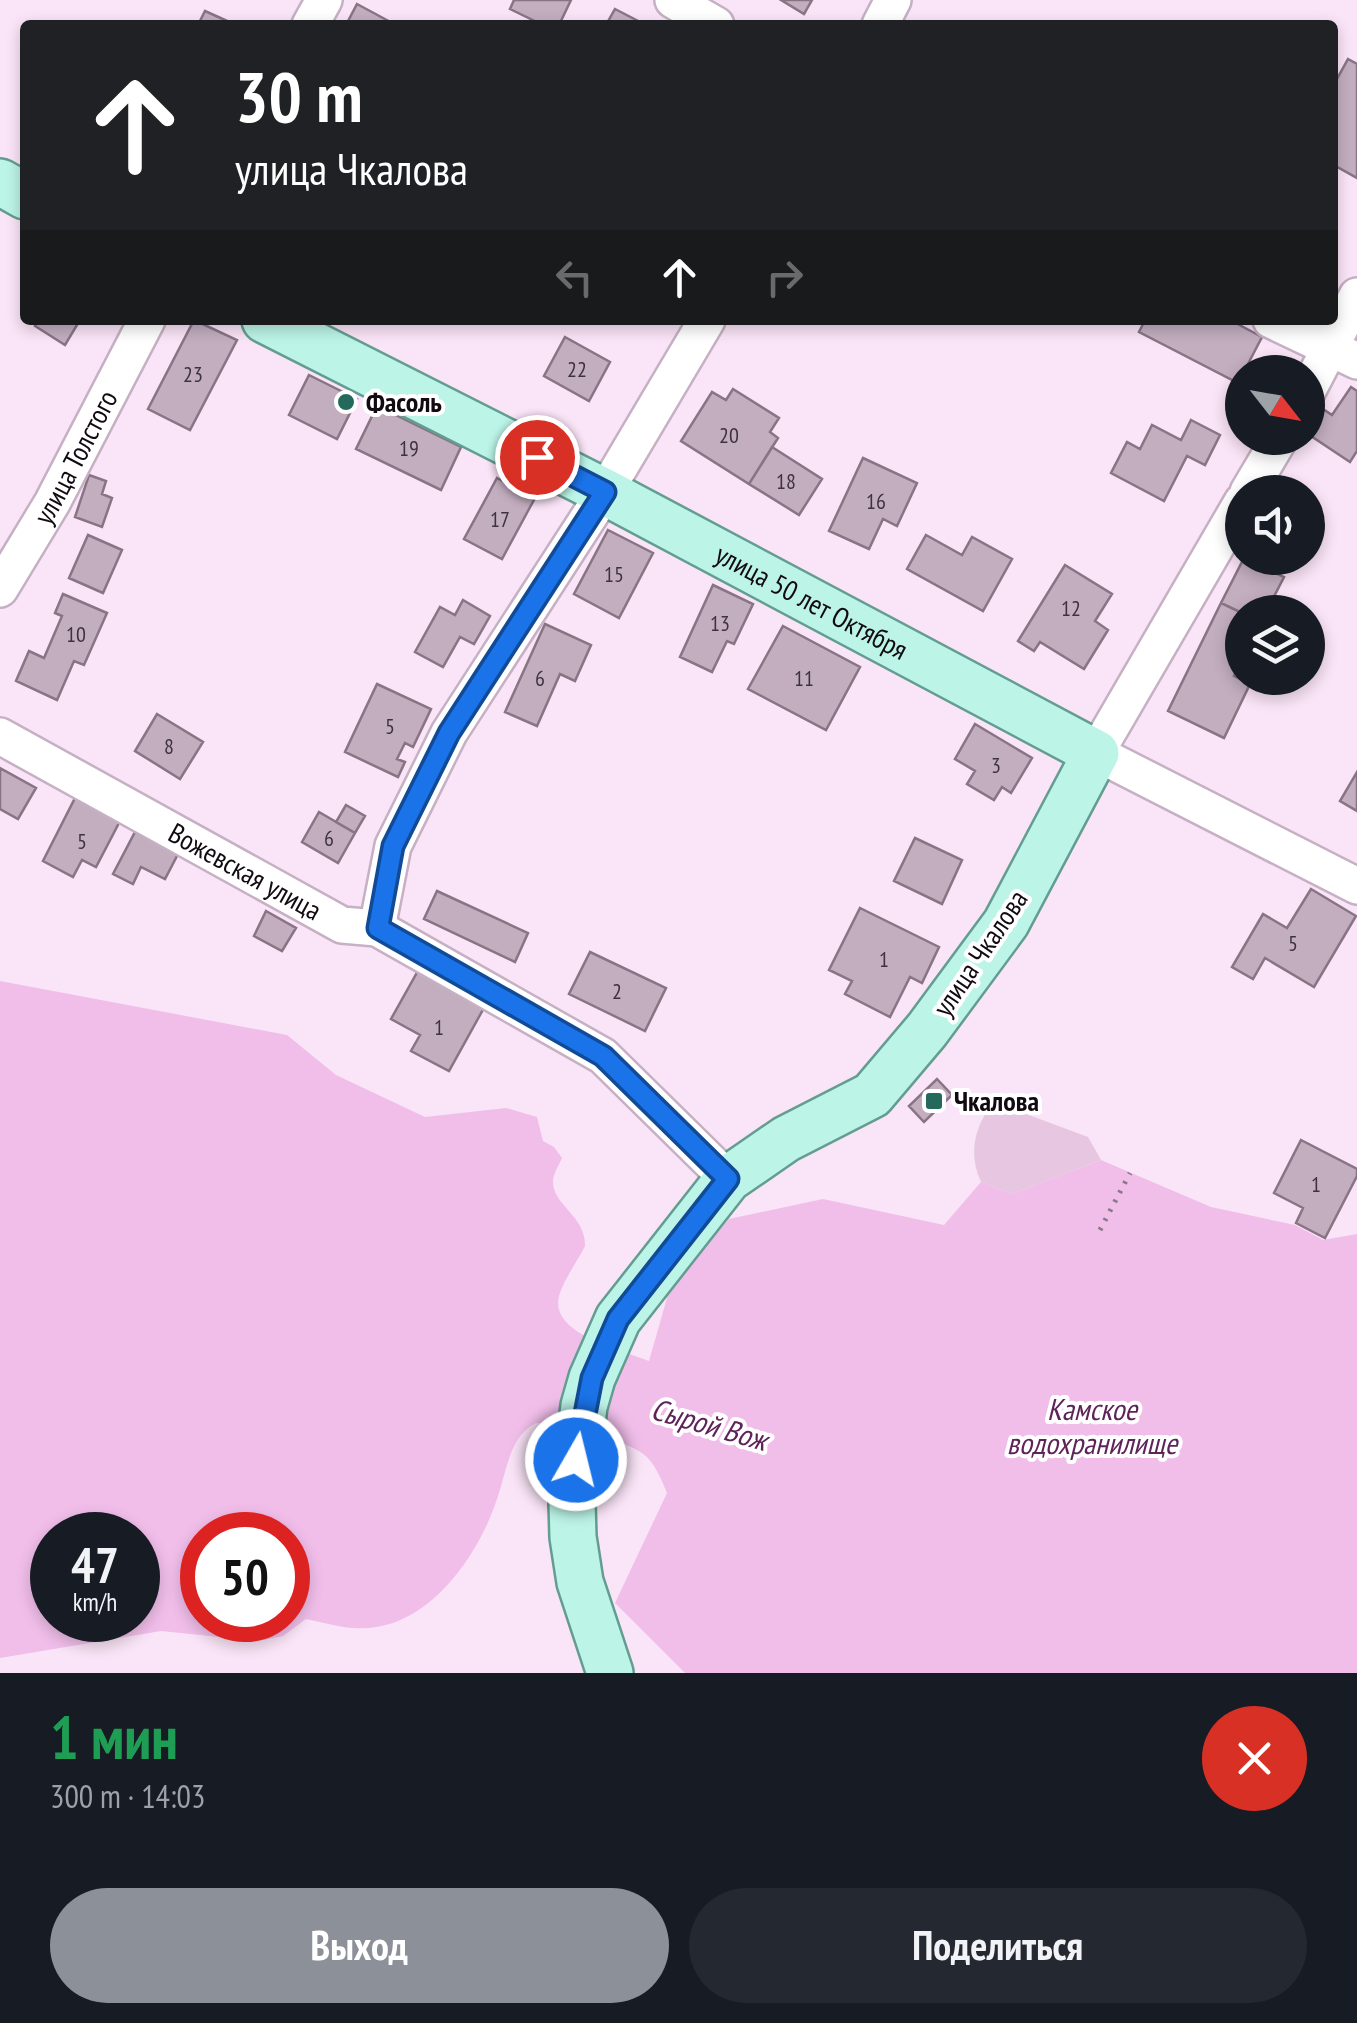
<!DOCTYPE html>
<html lang="ru">
<meta charset="utf-8">
<style>
:root{--surface:#171b24;--page:#242831;--text:#f1f3f6;--muted:#9ea1a6;--accent:#8c9099}
body{margin:0;font-family:"PT Sans Narrow",sans-serif;background:var(--page);color:var(--text);height:100vh;display:flex;flex-direction:column;font-size:38px;white-space:nowrap}
*{box-sizing:border-box;margin:0}
p{font-size:32px;color:var(--muted)}
.icon{flex:none;width:55px;height:55px;fill:none;stroke:currentColor;stroke-width:2;stroke-linecap:round;stroke-linejoin:round}
.map{position:relative;height:1673px;overflow:hidden}
.drawer{display:flex;flex-direction:column;background:var(--surface);flex:1}
.drawer>*{flex:none}
.guide{position:absolute;left:20px;top:20px;width:1318px;height:305px;border-radius:10px;box-shadow:0 5px 15px #0003;background:#202124;color:#fff;overflow:hidden}
.needle{width:65px;rotate:121deg}
.fabs{position:absolute;left:1225px;top:355px;display:grid;gap:20px}
.fabs a{display:grid;place-items:center;width:100px;height:100px;border-radius:50%;background:var(--surface);box-shadow:0 5px 15px #0003;font-size:50px}
.speed{position:absolute;left:30px;top:1512px;display:flex;gap:20px;font-size:50px;font-weight:700;text-align:center}
.speed>*{display:grid;place-content:center;width:130px;height:130px;border-radius:50%;background:var(--surface);box-shadow:0 5px 15px #0003;line-height:1}
.speed small{font-size:25px;font-weight:400}
.speed .limit{border:15px solid #d22;background:#fff;color:#111}
.pin{position:absolute;display:grid;place-items:center;width:85px;height:85px;color:#fff;margin:-42px;border:5px solid #fff;border-radius:50%;box-shadow:0 2px 10px #0007}
.me{position:absolute;width:110px;margin:-55px;rotate:8deg;stroke-linejoin:round;filter:drop-shadow(0 0 8px #0008)}
.turn{display:flex;align-items:center;gap:35px;height:210px;padding:0 50px;font-size:45px}
.turn .icon{width:130px;height:130px;stroke-width:2.5}
.turn b{display:block;font-size:70px;line-height:85px}
.lanes{display:flex;align-items:center;height:95px;padding:0 50px;background:#0003;justify-content:center;gap:50px;direction:ltr}
.lanes .off{opacity:.35}
.round{display:grid;place-items:center;flex:none;width:105px;height:105px;border-radius:52px;background:var(--page)}
.summary{display:flex;align-items:center;justify-content:space-between;height:170px;padding:0 50px}
h1{font-size:60px;font-weight:700;line-height:75px;color:#1e9e55}
.button{display:flex;gap:20px;margin-top:auto;padding:20px 50px}
.button a{flex:1;height:115px;border-radius:60px;background:var(--accent);color:#fff;font-size:40px;font-weight:700;line-height:115px;text-align:center}
.button a+a{background:var(--page);color:var(--text)}
.map>svg:first-child{display:block}
</style>
<div class="map">
<svg width="1357" height="1673" viewBox="0 0 1357 1673">
<rect width="100%" height="100%" fill="#fae4f7"/>
<!-- green -->
<path fill="#e6c6e1" d="M 994,1102 L 1088,1137 L 1101,1160 L 1012,1194 L 981,1182 C 968,1154 974,1126 994,1102 Z"/>
<!-- water -->
<path fill="#f1beea" fill-rule="evenodd" d="M 0,981 L 287,1035 L 336,1075 L 425,1117 L 506,1108 L 537,1117 L 543,1141 L 554,1147 L 562,1158 C 559,1165 553,1174 553,1181 C 552,1205 586,1216 585,1246 C 577,1262 564,1279 559,1296 C 549,1334 622,1350 649,1361 L 671,1284 L 729,1219 L 823,1199 L 944,1225 L 981,1182 L 1012,1194 L 1101,1160 L 1211,1207 L 1295,1225 L 1323,1240 L 1357,1234 L 1357,1673 L 685,1673 L 615,1603 L 667,1493 C 661,1479 655,1462 642,1453 C 622,1439 561,1425 536,1423 C 509,1437 507,1470 498,1496 C 480,1553 432,1624 368,1628 C 346,1630 327,1623 306,1619 L 283,1636 L 258,1641 L 161,1631 L 0,1658 ZM 52,1535 L 138,1535 L 138,1620 L 52,1620 ZM 202,1535 L 288,1535 L 288,1620 L 202,1620 Z"/>
<!-- building -->
<path fill="#c3aec0" stroke="#887485" stroke-width="2.5" d="M 514,0 L 571,0 L 559,25 L 543,25 L 510,9 Z
M 781,0 L 812,0 L 804,14 Z
M 357,4 L 396,25 L 346,25 Z
M 615,9 L 646,25 L 606,25 Z
M 205,11 L 236,25 L 198,25 Z
M 1348,59 L 1357,64 L 1357,178 L 1332,164 L 1332,88 Z
M 39,320 L 80,320 L 65,345 L 35,326 Z
M 194,320 L 237,340 L 190,430 L 148,409 Z
M 1145,320 L 1230,320 L 1262,337 L 1238,383 L 1139,332 Z
M 565,337 L 610,362 L 589,401 L 544,376 Z
M 309,375 L 357,399 L 337,439 L 289,415 Z
M 1351,387 L 1357,391 L 1357,451 L 1350,462 L 1308,434 L 1308,426 L 1320,407 L 1332,415 Z
M 733,389 L 779,418 L 770,432 L 778,438 L 749,484 L 681,441 L 712,392 L 726,400 Z
M 377,406 L 461,447 L 441,490 L 356,449 Z
M 1191,420 L 1220,435 L 1205,465 L 1187,456 L 1164,501 L 1111,473 L 1127,442 L 1140,449 L 1152,425 L 1181,440 Z
M 772,447 L 822,479 L 799,515 L 749,484 Z
M 863,458 L 917,483 L 897,526 L 883,519 L 869,549 L 829,531 Z
M 89,475 L 106,481 L 102,494 L 112,498 L 102,527 L 75,517 Z
M 497,478 L 535,498 L 502,559 L 464,539 Z
M 1308,499 L 1319,506 L 1308,527 Z
M 608,530 L 653,553 L 619,618 L 574,594 Z
M 88,535 L 122,550 L 103,593 L 69,578 Z
M 926,535 L 962,555 L 972,537 L 1012,559 L 983,611 L 907,569 Z
M 1244,558 L 1284,577 L 1266,612 L 1242,613 L 1221,603 Z
M 1065,565 L 1112,594 L 1095,621 L 1108,630 L 1084,669 L 1040,642 L 1034,651 L 1018,641 Z
M 713,585 L 753,604 L 734,644 L 727,641 L 712,672 L 680,657 Z
M 63,594 L 107,613 L 84,665 L 74,661 L 57,700 L 16,681 L 29,651 L 44,658 L 62,616 L 55,613 Z
M 463,600 L 490,616 L 474,644 L 460,637 L 443,667 L 415,652 L 440,607 L 455,615 Z
M 1221,603 L 1242,613 L 1242,660 L 1234,676 L 1250,684 L 1224,738 L 1168,711 Z
M 545,624 L 591,645 L 575,681 L 560,674 L 537,726 L 505,712 Z
M 783,626 L 860,667 L 826,730 L 748,689 Z
M 377,684 L 431,709 L 413,747 L 405,743 L 397,759 L 405,762 L 398,777 L 345,752 Z
M 157,714 L 203,742 L 180,779 L 135,751 Z
M 975,724 L 1032,758 L 1011,793 L 1002,787 L 994,800 L 967,784 L 975,771 L 955,759 Z
M 0,768 L 36,788 L 18,819 L 0,809 Z
M 1357,772 L 1357,811 L 1340,801 Z
M 75,798 L 120,821 L 96,867 L 82,860 L 73,877 L 43,861 Z
M 346,805 L 365,816 L 355,833 L 336,822 Z
M 319,812 L 355,833 L 338,863 L 302,842 Z
M 135,832 L 178,854 L 165,879 L 141,867 L 133,884 L 113,874 Z
M 915,838 L 962,860 L 942,904 L 894,881 Z
M 1311,889 L 1356,916 L 1314,987 L 1265,958 L 1253,979 L 1232,967 L 1263,914 L 1287,928 Z
M 437,891 L 528,933 L 515,962 L 424,919 Z
M 860,908 L 939,947 L 922,983 L 910,977 L 890,1017 L 845,994 L 852,981 L 829,970 Z
M 266,911 L 296,928 L 282,951 L 254,936 Z
M 590,952 L 666,988 L 645,1031 L 569,994 Z
M 419,969 L 485,1006 L 449,1071 L 411,1051 L 420,1035 L 391,1019 Z
M 937,1079 L 952,1095 L 924,1122 L 909,1106 Z
M 1301,1140 L 1357,1169 L 1357,1176 L 1325,1238 L 1296,1223 L 1303,1208 L 1274,1193 Z"/>
<g fill="none" stroke-linecap="round" stroke-linejoin="round">
<defs>
<g id="minor">
<path d="M 673,0 L 716,25"/>
<path d="M 310,25 L 324,0"/>
<path d="M 880,25 L 893,0"/>
<path d="M 1271,320 L 1357,361"/>
<path d="M 1308,390 L 1357,296"/>
<path d="M 1248,492 L 1280,438"/>
<path d="M 1242,502 L 1096,753 L 1357,886"/>
<path id="s1" d="M 0,589 L 52,503 L 147,320"/>
<path id="s2" d="M 0,736 L 342,925 L 377,928 L 603,1056 L 728,1179"/>
<path d="M 377,928 L 393,846 L 449,733 L 605,492 L 707,320"/>
</g>
<g id="major">
<path d="M 0,182 L 25,196"/>
<path id="s3" d="M 265,320 L 605,492 L 1096,753 L 1006,923 L 927,1030 L 872,1095 L 786,1139 L 728,1179 L 618,1319 L 592,1378 L 584,1406 L 572,1503 L 573,1537 L 580,1582 L 610,1673"/>
</g>
</defs>
<!-- minor casing -->
<use href="#minor" stroke="#c6b0c3" stroke-width="40"/>
<!-- major casing -->
<use href="#major" stroke="#639d91" stroke-width="50"/>
<!-- path -->
<path stroke="#887986" stroke-width="5" stroke-dasharray="2.5 8" stroke-linecap="butt" d="M 1100,1230 L 1130,1173"/>
<!-- minor -->
<use href="#minor" stroke="#fff" stroke-width="35"/>
<!-- major -->
<use href="#major" stroke="#bcf4e7" stroke-width="45"/>
</g>
<g fill="none" stroke-linecap="round" stroke-linejoin="round">
<defs>
<path id="route" d="M 537,457 L 605,492 L 449,733 L 393,846 L 378,928 L 603,1056 L 728,1179 L 618,1319 L 592,1378 L 576,1460"/>
</defs>
<!-- route casing -->
<use href="#route" stroke="#114b97" stroke-width="25"/>
<!-- route -->
<use href="#route" stroke="#1a73e8" stroke-width="18"/>
</g>
<!-- markers -->
<g fill="#24695c" stroke="#fff" stroke-width="4">
<circle cx="346" cy="402" r="10"/>
<rect x="924" y="1091" width="20" height="20" rx="5"/>
</g>
<g text-anchor="middle" stroke-width="8" stroke-linejoin="round" paint-order="stroke">
<!-- number labels -->
<g font-size="22" fill="#3e333c">
<text x="577" y="377">22</text>
<text x="193" y="382">23</text>
<text x="729" y="443">20</text>
<text x="409" y="456">19</text>
<text x="786" y="489">18</text>
<text x="876" y="509">16</text>
<text x="500" y="527">17</text>
<text x="614" y="582">15</text>
<text x="1071" y="616">12</text>
<text x="720" y="631">13</text>
<text x="76" y="642">10</text>
<text x="540" y="686">6</text>
<text x="804" y="686">11</text>
<text x="390" y="734">5</text>
<text x="169" y="754">8</text>
<text x="996" y="773">3</text>
<text x="329" y="846">6</text>
<text x="82" y="849">5</text>
<text x="1293" y="951">5</text>
<text x="884" y="967">1</text>
<text x="617" y="999">2</text>
<text x="439" y="1035">1</text>
<text x="1316" y="1192">1</text>
</g>
<!-- poi labels -->
<g font-size="28" font-weight="bold" fill="#110a10" stroke="#fff" text-anchor="start">
<text x="366" y="412">Фасоль</text>
<text x="954" y="1111">Чкалова</text>
</g>
<!-- street labels -->
<g font-size="28" fill="#110a10" stroke="#fff">
<text dy="10" stroke="none"><textPath href="#s1" startOffset="152">улица Толстого</textPath></text>
<text dy="10" stroke="none"><textPath href="#s3" startOffset="615">улица 50 лет Октября</textPath></text>
<text dy="10" stroke="none"><textPath href="#s2" startOffset="280">Вожевская улица</textPath></text>
<text transform="translate(980 953) rotate(-56)" y="10">улица Чкалова</text>
</g>
<!-- water labels -->
<g font-size="30" font-style="italic" fill="#5e2459" stroke="#fff">
<text x="1092" y="1420">Камское<tspan x="1092" dy="34">водохранилище</tspan></text>
<text transform="translate(709 1425) rotate(16)" y="10">Сырой Вож</text>
</g>
</g>
</svg>
<div class="fabs">
<a><svg class="needle" viewBox="-14 -14 28 28"><path d="M0-13l5 13h-10z" fill="#e53935"/><path d="M0 13l5-13h-10z" fill="#9ea1a6"/></svg></a>
<a><svg class="icon" aria-label="sound" viewBox="0 0 24 24"><path d="M4 9h4l5-4v14l-5-4H4zM17 9q2 3 0 6"/></svg></a>
<a><svg class="icon" aria-label="layers" viewBox="0 0 24 24"><path d="M12 4l9 5-9 5-9-5zM3 14l9 5 9-5"/></svg></a>
</div>
<div class="speed"><div>47<small>km/h</small></div><div class="limit">50</div></div>
<div class="pin" style="left:537px;top:457px;background:#d93025"><svg class="icon" aria-label="arrive" viewBox="0 0 24 24"><path d="M6 21V4h12l-3 4 3 4H6"/></svg></div>
<svg class="me" style="left:576px;top:1460px" viewBox="-20 -20 40 40"><circle r="17" fill="#1a73e8" stroke="#fff" stroke-width="3"/><path d="M0-11L8 9 0 5-8 9z" fill="#fff"/></svg>
<div class="guide">
<div class="turn"><svg class="icon" aria-label="ahead" viewBox="0 0 24 24"><path d="M12 20V5M6 11l6-6 6 6"/></svg><div><b>30 m</b>улица Чкалова</div></div>
<div class="lanes"><svg class="icon off" aria-label="left" viewBox="0 0 24 24"><path d="M17 20v-9H6M10 6l-5 5 5 5"/></svg><svg class="icon" aria-label="ahead" viewBox="0 0 24 24"><path d="M12 20V5M6 11l6-6 6 6"/></svg><svg class="icon off" aria-label="right" viewBox="0 0 24 24"><path d="M7 20v-9h11M14 6l5 5-5 5"/></svg></div>
</div>
</div>
<section class="drawer">
<div class="summary"><div><h1>1 мин</h1><p>300 m · 14:03</p></div><a class="round" style="background:#d93025;color:#fff"><svg class="icon" aria-label="close" viewBox="0 0 24 24"><path d="M6 6l12 12M18 6L6 18"/></svg></a></div>
<div class="button"><a>Выход</a><a>Поделиться</a></div>
</section>
